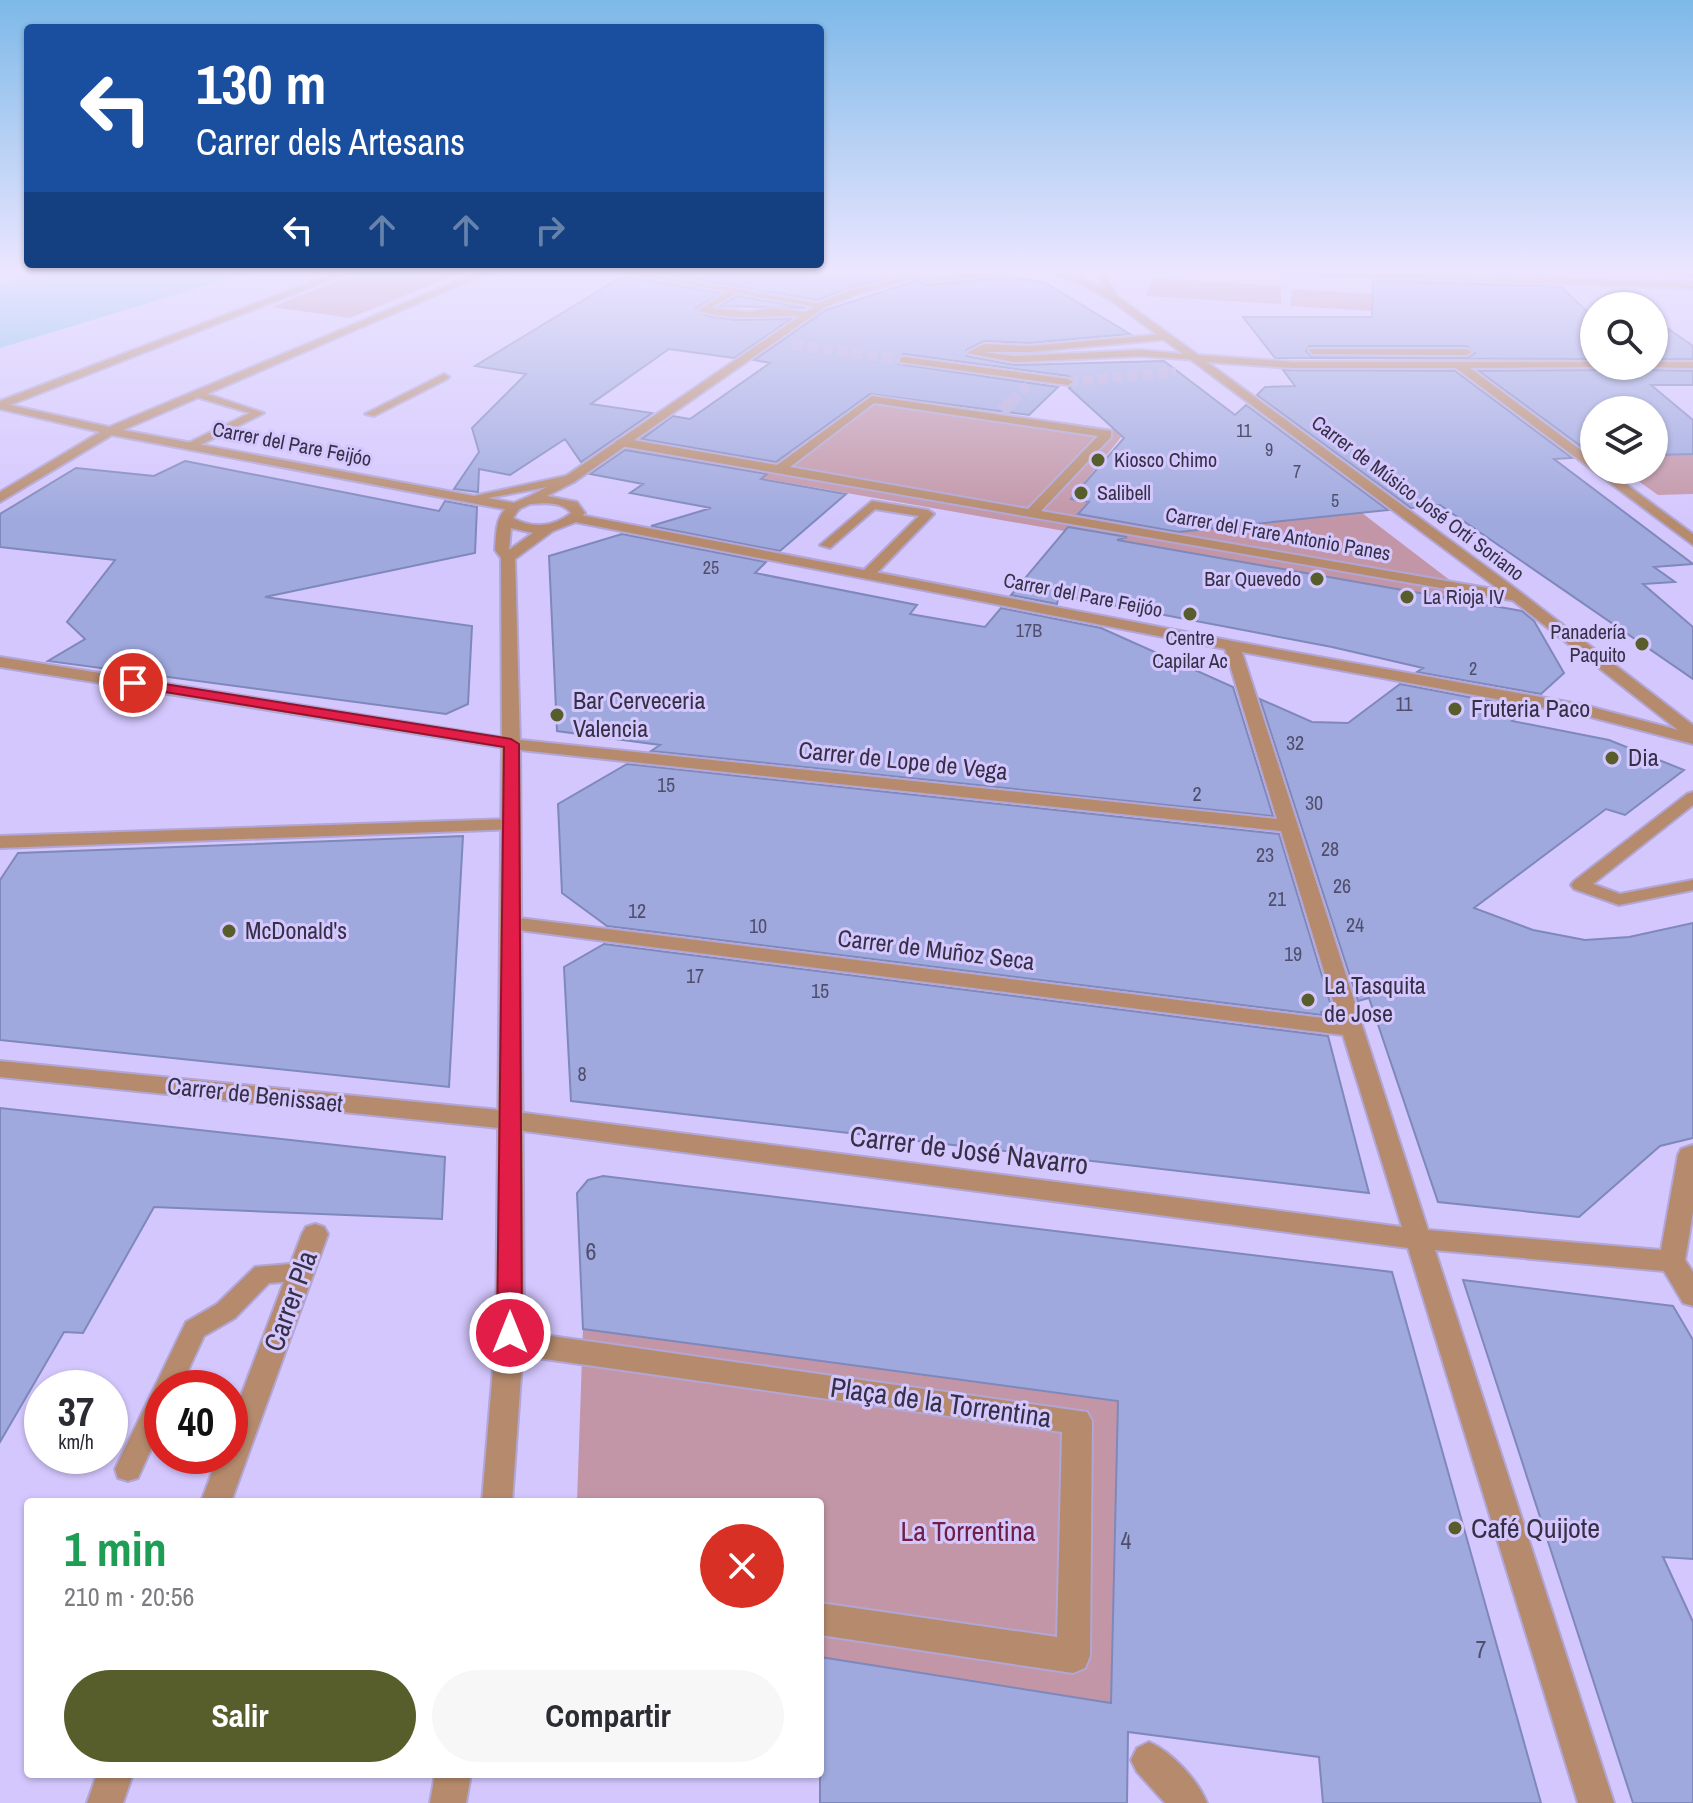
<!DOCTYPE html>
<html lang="es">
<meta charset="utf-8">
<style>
:root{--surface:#fff;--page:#f7f7f7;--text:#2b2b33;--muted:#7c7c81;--accent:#575e2c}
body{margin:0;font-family:"Archivo Narrow",sans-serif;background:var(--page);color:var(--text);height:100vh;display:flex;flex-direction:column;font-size:30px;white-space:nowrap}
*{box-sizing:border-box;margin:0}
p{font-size:26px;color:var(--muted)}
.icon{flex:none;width:44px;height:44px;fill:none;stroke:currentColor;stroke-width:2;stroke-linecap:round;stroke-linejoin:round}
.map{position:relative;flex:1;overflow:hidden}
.details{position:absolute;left:24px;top:1498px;width:800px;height:280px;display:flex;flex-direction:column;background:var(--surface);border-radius:8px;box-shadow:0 2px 6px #0004}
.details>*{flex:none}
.hud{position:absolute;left:24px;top:24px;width:800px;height:244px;border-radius:8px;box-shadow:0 2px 6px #0004;background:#1a4fa0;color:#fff;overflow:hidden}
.controls{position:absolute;left:1580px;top:292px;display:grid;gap:16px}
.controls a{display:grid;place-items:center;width:88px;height:88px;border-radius:50%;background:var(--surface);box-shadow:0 2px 6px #0004;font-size:40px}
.speed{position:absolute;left:24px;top:1370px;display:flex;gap:16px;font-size:40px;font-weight:700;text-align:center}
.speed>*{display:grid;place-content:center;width:104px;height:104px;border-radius:50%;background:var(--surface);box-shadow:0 2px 6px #0004;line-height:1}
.speed small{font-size:20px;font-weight:400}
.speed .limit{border:12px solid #d22;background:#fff;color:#111}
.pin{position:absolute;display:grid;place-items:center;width:68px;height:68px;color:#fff;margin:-34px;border:4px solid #fff;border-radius:50%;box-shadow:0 2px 8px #0007}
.me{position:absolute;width:88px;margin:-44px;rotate:0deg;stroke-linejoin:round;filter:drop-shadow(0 0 6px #0008)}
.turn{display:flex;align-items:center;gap:28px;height:168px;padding:0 40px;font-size:36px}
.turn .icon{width:104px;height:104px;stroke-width:2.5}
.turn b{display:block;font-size:56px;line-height:68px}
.lanes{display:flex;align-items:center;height:76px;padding:0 40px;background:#0003;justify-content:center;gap:40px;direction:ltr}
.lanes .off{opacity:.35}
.round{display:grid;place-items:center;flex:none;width:84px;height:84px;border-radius:42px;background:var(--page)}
.overview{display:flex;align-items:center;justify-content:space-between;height:136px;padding:0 40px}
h1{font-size:48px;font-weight:800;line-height:60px;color:#1e9e55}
.action{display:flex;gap:16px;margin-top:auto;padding:16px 40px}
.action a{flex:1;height:92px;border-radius:48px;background:var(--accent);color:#fff;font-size:32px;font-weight:800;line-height:92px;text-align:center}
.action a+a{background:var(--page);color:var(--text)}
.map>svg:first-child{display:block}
</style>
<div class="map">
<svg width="1693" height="1803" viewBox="0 0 1693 1803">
<rect width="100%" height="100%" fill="#d4c7fe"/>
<!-- green -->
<path fill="#c296a6" d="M 366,269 L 470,269 L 350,318 L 272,307 Z
M 1152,278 L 1281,286 L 1281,304 L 1146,296 Z
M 1292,289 L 1418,297 L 1421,314 L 1290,306 Z
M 869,395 L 1126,431 L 1071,499 L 1235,526 L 1362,513 L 1481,604 L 607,451 L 638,429 L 794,453 Z
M 1693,454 L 1693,494 L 1658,495 L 1623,470 L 1654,470 L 1654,455 Z
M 583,1329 L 1118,1401 L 1111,1703 L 820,1657 L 820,1502 L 577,1502 Z"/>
<!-- water -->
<path fill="#7ec1e9" d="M 64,269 L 261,269 L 0,348 L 0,284 Z"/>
<!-- building -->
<path fill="#9fa9de" stroke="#7f88bb" stroke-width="2" fill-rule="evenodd" d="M 636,269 L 922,269 L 848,288 L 818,300 Z
M 1373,269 L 1542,269 L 1549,275 L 1373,271 Z
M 623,276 L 720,293 L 695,309 L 707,316 L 735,320 L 791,319 L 734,358 L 669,349 L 591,404 L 652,413 L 581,462 L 565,439 L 510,475 L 479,469 L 478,492 L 454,489 L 479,452 L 472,428 L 526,374 L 475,366 Z
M 1010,277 L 1044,282 L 1130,334 L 1029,343 L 984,341 L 966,350 L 966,356 L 1014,365 L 1164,361 L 1235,415 L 1246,405 L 1388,510 L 1178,532 L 1078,514 L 1089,502 L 1071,499 L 1124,438 L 1069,388 L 1076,383 L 1075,379 L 1068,376 L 904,354 L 898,356 L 898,364 L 1058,387 L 1029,415 L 870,394 L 776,462 L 642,439 L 673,416 L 690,419 L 770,363 L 754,360 L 826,310 L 919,280 L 927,285 Z
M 1373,280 L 1561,287 L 1594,318 L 1594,359 L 1275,358 L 1243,317 L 1372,317 ZM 1309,346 L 1467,346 L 1475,353 L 1467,358 L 1312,357 L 1306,351 Z
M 737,296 L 806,308 L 720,306 Z
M 1654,319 L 1693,346 L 1693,359 L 1654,359 Z
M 1601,366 L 1647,366 L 1650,370 L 1693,371 L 1693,385 L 1651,385 L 1693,420 L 1693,454 L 1654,455 L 1654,410 L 1594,410 L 1594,456 L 1479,371 L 1598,370 Z
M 1283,370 L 1455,371 L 1572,458 L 1554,459 L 1693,564 L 1654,567 L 1675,582 L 1643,584 L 1693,627 L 1693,679 L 1440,505 L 1411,508 L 1257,395 L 1265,387 L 1295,386 Z
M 625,450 L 767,474 L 761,479 L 846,494 L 780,551 L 651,526 L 711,508 L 630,493 L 643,484 L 590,474 Z
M 185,461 L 439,511 L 445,501 L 477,507 L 475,553 L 265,597 L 472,626 L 468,704 L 446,714 L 48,661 L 85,639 L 67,622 L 115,560 L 0,547 L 0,514 L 76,468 L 154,476 Z
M 1068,527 L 1127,537 L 1117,540 L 1522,611 L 1534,621 L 1564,673 L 1541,694 L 1417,672 L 1423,668 L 1332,647 L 1059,595 L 1057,604 L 1011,595 Z
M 622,534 L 766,562 L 755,573 L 917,605 L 910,614 L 985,627 L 1001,608 L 1101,628 L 1233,687 L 1273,816 L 651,751 L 660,745 L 557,731 L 549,556 Z
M 1400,684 L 1526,708 L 1512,721 L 1609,740 L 1684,770 L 1625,815 L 1606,809 L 1474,908 L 1533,930 L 1585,940 L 1629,937 L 1693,923 L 1693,1138 L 1660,1146 L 1579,1217 L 1438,1202 L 1369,998 L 1358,1001 L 1260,699 L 1312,722 L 1348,723 Z
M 627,764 L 1279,834 L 1332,1009 L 1321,1012 L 1322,1015 L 607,926 L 562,893 L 558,804 Z
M 463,836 L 449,1087 L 0,1040 L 0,880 L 18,853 Z
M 604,944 L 1328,1036 L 1369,1193 L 571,1101 L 564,967 Z
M 0,1108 L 445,1157 L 442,1219 L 154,1207 L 83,1333 L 64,1332 L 0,1442 Z
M 603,1176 L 1392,1272 L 1541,1803 L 1323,1803 L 1319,1757 L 1128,1732 L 1127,1803 L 820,1803 L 820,1657 L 1111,1703 L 1118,1401 L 583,1329 L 577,1193 L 588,1180 Z
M 1463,1280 L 1673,1306 L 1693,1340 L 1693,1559 L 1663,1557 L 1693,1622 L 1693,1803 L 1633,1803 Z"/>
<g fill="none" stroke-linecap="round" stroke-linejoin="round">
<!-- pedestrian-tunnel-far1 -->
<path stroke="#b4a9d9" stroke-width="10" stroke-dasharray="10 5" stroke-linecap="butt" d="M 793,345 L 904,360
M 1068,382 L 1176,372
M 1011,402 L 1028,386"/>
<!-- pedestrian-tunnel -->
<path stroke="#b4a9d9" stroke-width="13" stroke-dasharray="13 6" stroke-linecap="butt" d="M 1002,411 L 1013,400"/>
<defs>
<path id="service" d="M 735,287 L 738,292 L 711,308 L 749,312 L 772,308 L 812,313 L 808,316 C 778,314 722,322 698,310 Z
M 1166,334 L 1169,339 L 1029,352 L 982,352 L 1014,356 L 1140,350 L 1195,355 L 1198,356 L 1198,360 L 1140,356 L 1014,362 L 967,353 L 984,344 L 1029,346 Z
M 1309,349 L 1467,349 L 1472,352 L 1467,355 L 1312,354 Z
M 444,374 L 449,377 L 447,379 L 374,416 L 365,414 Z
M 193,392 L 201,392 L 264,413 L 194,448 L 186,448 L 186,444 L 250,413 L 193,396 Z
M 872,501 L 928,510 L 934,514 L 872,578 L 867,579 L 861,575 L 862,572 L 919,516 L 875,509 L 830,548 L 820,545 Z
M 1693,792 L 1693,805 L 1593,884 L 1620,894 L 1693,880 L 1693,890 L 1619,905 L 1574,889 L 1571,885 L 1574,881 L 1687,794 Z
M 301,1263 L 309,1266 L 313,1273 L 309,1280 L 269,1283 L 235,1318 L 204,1336 L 180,1388 L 162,1388 L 162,1425 L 138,1478 L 128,1481 L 118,1478 L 115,1469 L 186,1322 L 217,1304 L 255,1267 Z"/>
<path id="pedestrian" d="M 904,357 L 1068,379 L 1073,382 L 1068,385 L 900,362 L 900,358 Z
M 872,396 L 1111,431 L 1111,437 L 1041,511 L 1516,593 L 1523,597 L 1516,601 L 621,446 L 615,442 L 621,438 L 777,465 ZM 874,403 L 1098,436 L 1028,509 L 790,467 Z
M 509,1330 L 1087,1412 L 1092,1421 L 1090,1656 L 1085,1668 L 1073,1673 L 820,1635 L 820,1603 L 1057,1637 L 1062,1432 L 509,1354 L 499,1350 L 495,1342 L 499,1334 Z
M 1149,1742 C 1172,1752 1198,1780 1207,1803 L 1165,1803 L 1137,1772 L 1131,1760 L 1137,1748 Z"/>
<path id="minor" d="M 346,269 L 357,269 L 10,405 L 109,427 L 486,269 L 497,269 L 123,430 L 474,496 L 570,475 L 574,476 L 574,482 L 488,498 L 519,504 L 519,510 L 514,511 L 112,435 L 0,502 L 0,492 L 100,432 L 0,409 L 0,401 Z
M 603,269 L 621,269 L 827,305 L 822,308 Z
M 1053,269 L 1085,279 L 1104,289 L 1096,269 L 1104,269 L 1107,279 L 1118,297 L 1198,355 L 1293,362 L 1594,362 L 1598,367 L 1470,368 L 1594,460 L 1594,470 L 1607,470 L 1693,534 L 1693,545 L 1456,368 L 1293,368 L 1207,362 L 1507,582 L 1693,725 L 1693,744 L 1583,715 L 1242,652 L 1428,1230 L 1661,1250 L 1678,1155 L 1681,1149 L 1693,1145 L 1693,1212 L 1685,1260 L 1693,1272 L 1693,1306 L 1683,1303 L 1664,1271 L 1435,1250 L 1614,1803 L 1578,1803 L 1408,1248 L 509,1129 L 0,1077 L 0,1061 L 509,1111 L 1402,1227 L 1343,1035 L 511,929 L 501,923 L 511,917 L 1339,1020 L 1281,831 L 511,749 L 0,667 L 0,657 L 511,739 L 1277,819 L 1225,649 L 570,521 L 570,515 L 575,514 L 1232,641 L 1584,705 L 1678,730 L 1497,588 L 1112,301 L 1079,283 L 1051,273 Z
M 1642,269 L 1693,270 L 1693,276 L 1646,272 Z
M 1654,362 L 1693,362 L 1693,368 L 1650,367 Z
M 511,819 L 518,821 L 520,825 L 518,829 L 0,848 L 0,836 Z
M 315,1224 L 324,1227 L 328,1234 L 231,1502 L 201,1502 L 218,1456 L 230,1456 L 230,1425 L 302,1234 L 306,1227 Z
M 97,1774 L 133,1774 L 123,1803 L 87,1803 Z"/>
<path id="tertiary" d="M 932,269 L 945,269 L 855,295 L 825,307 L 574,482 L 547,496 L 577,502 L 585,513 L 576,522 L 553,531 L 515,559 L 520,744 L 524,1333 L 512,1502 L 482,1502 L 496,1333 L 502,744 L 501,558 L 495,550 C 497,521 496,509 525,498 C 538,493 552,483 566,476 L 819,303 L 849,291 ZM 530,504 C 543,503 562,501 571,513 C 554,527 532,529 513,518 L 519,509 ZM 511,528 L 533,533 L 509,550 Z
M 1007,269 L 1101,269 L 1054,274 L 1030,272 L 927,282 L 922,279 Z
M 1202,269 L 1693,282 L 1693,288 L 1206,272 Z
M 435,1774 L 471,1774 L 466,1803 L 430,1803 Z"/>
</defs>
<!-- service casing -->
<use href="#service" stroke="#b1a6d6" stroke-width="4"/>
<!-- pedestrian casing -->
<use href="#pedestrian" stroke="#b1a6d6" stroke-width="4"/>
<!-- minor casing -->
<use href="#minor" stroke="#b1a6d6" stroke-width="4"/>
<!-- tertiary casing -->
<use href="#tertiary" stroke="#b1a6d6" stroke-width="4"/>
<!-- service -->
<use href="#service" fill="#b68b6d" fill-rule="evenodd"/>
<!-- pedestrian -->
<use href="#pedestrian" fill="#b68b6d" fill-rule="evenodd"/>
<!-- minor -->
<use href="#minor" fill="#b68b6d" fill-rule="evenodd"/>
<!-- tertiary -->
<use href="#tertiary" fill="#b68b6d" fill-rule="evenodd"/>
</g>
<!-- sky -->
<linearGradient id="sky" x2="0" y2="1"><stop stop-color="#7db9e8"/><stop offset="0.52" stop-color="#ece6ff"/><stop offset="1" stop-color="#ece6ff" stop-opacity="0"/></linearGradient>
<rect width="1693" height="521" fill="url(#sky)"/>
<!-- route -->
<path fill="#e11d48" stroke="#92132f" stroke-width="2" d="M 133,679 L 511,739 L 519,744 L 522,1333 L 518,1341 L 510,1344 L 501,1341 L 497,1333 L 504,747 L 128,686 L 128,680 Z"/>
<!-- markers -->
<g fill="#575e2c" stroke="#d4c7fe" stroke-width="3">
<circle cx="1098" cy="460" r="8"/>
<circle cx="1081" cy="493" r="8"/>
<circle cx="1317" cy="579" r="8"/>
<circle cx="1407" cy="597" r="8"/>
<circle cx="1190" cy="614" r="8"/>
<circle cx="1642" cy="644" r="8"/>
<circle cx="1455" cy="709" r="8"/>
<circle cx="557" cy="715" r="8"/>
<circle cx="1612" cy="758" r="8"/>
<circle cx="229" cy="931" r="8"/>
<circle cx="1308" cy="1000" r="8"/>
<circle cx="1455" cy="1528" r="8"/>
</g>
<g text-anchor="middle" stroke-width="6" stroke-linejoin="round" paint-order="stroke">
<!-- far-number labels -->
<g font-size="18" fill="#504e6c">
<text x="1244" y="437">11</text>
<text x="1269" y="456">9</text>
<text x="1297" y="478">7</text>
<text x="1335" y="507">5</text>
<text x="711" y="574">25</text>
<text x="1029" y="637">17B</text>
<text x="1473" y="675">2</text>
</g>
<!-- far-street labels -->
<g font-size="20" fill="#363046" stroke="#d4c7fe">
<text transform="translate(292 444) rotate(11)" y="7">Carrer del Pare Feijóo</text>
<text transform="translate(1418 498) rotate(37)" y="7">Carrer de Músico José Ortí Soriano</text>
<text transform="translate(1278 534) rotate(10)" y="7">Carrer del Frare Antonio Panes</text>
<text transform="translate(1083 595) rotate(11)" y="7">Carrer del Pare Feijóo</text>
</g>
<!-- far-poi labels -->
<g font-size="20" fill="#363046" stroke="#d4c7fe" text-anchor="start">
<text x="1114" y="467">Kiosco Chimo</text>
<text x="1097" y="500">Salibell</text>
<text x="1301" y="586" text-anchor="end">Bar Quevedo</text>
<text x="1423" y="604">La Rioja IV</text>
<text x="1626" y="639" text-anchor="end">Panadería<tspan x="1626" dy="23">Paquito</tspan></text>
<text x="1190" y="645" text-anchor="middle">Centre<tspan x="1190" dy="23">Capilar Ac</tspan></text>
</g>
<!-- number labels -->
<g font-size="20" fill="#504e6c">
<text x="1404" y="711">11</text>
<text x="1295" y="750">32</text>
<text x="666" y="792">15</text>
<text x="1197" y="801">2</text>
<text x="1314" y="810">30</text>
<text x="1330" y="856">28</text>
<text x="1265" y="862">23</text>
<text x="1342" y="893">26</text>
<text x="1277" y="906">21</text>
<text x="637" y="918">12</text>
<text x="1355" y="932">24</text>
<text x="758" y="933">10</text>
<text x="1293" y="961">19</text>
<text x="695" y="983">17</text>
<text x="820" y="998">15</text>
<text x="582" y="1081">8</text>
</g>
<!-- poi labels -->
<g font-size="24" fill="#363046" stroke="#d4c7fe" text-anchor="start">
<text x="573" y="709">Bar Cerveceria<tspan x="573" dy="28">Valencia</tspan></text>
<text x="1471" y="717">Fruteria Paco</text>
<text x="1628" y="766">Dia</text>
<text x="245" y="939">McDonald's</text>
<text x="1324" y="994">La Tasquita<tspan x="1324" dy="28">de Jose</tspan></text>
</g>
<!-- street labels -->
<g font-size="24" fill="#363046" stroke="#d4c7fe">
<text transform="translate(903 761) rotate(6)" y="8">Carrer de Lope de Vega</text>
<text transform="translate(936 950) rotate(7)" y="8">Carrer de Muñoz Seca</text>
<text transform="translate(255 1095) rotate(6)" y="8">Carrer de Benissaet</text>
</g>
<!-- near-number labels -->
<g font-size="24" fill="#504e6c">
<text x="591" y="1260">6</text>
<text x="1126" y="1549">4</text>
<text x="1481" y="1658">7</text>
</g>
<!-- near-street labels -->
<g font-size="28" fill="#363046" stroke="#d4c7fe">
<text transform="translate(969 1150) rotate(7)" y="10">Carrer de José Navarro</text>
<text transform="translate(290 1301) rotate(-70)" y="10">Carrer Pla</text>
<text transform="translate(941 1402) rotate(8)" y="10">Plaça de la Torrentina</text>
</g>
<!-- near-poi labels -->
<g font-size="28" fill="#363046" stroke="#d4c7fe" text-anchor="start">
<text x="1471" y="1538">Café Quijote</text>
</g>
<!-- near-park labels -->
<g font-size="28" fill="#712045" stroke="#d4c7fe">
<text x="968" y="1541">La Torrentina</text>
</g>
</g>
</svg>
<div class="controls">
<a><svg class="icon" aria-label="search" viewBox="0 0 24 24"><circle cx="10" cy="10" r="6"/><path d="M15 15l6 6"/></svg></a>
<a><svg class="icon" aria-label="layers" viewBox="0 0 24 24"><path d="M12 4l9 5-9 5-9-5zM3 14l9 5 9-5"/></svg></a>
</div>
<div class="speed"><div>37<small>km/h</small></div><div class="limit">40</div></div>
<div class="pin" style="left:133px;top:683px;background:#d93025"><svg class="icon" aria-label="arrive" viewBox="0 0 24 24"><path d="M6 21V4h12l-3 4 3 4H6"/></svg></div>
<svg class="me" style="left:510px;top:1333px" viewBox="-20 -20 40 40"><circle r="17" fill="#e11d48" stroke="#fff" stroke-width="3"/><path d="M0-11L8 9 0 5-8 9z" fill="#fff"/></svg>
<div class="hud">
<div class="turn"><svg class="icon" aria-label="left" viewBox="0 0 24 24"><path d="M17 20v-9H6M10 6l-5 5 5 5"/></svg><div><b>130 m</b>Carrer dels Artesans</div></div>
<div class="lanes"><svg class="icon" aria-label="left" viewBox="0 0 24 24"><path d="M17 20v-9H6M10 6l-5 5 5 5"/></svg><svg class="icon off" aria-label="ahead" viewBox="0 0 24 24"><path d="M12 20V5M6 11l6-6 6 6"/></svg><svg class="icon off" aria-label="ahead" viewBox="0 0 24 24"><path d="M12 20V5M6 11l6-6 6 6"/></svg><svg class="icon off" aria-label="right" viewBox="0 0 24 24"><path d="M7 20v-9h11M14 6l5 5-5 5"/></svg></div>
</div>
<section class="details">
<div class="overview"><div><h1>1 min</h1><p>210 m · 20:56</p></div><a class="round" style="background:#d93025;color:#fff"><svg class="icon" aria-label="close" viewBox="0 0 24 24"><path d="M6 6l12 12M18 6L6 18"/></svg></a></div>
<div class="action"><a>Salir</a><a>Compartir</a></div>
</section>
</div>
